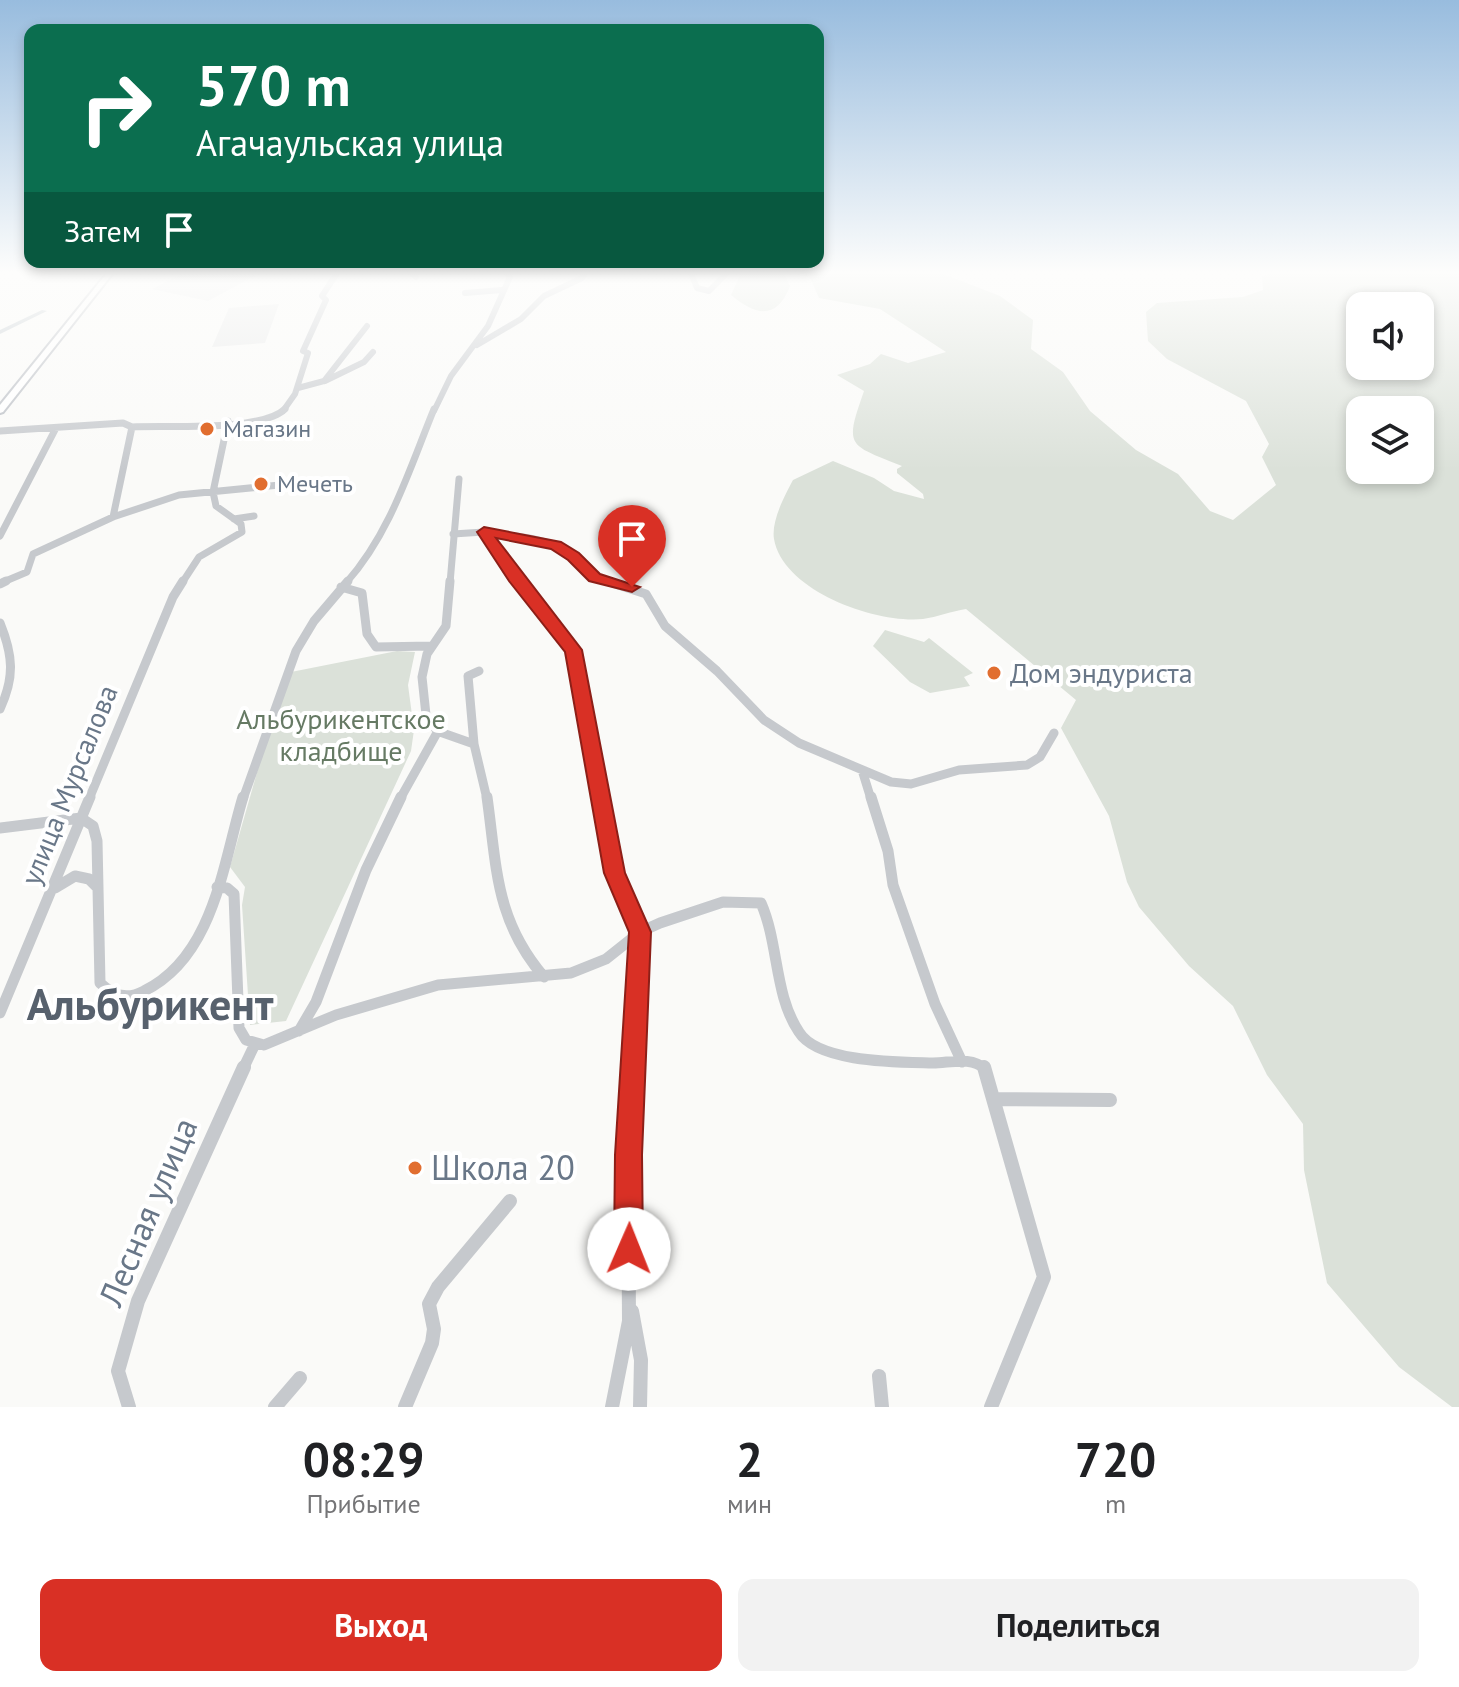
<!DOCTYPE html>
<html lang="ru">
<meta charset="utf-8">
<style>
:root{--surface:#fff;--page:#f2f2f2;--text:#202124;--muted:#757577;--accent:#d93025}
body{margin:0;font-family:"PT Sans",sans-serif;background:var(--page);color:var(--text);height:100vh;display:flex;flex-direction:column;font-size:30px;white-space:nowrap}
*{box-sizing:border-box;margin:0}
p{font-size:26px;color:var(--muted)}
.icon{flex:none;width:44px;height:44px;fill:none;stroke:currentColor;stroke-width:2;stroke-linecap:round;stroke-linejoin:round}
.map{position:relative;height:1407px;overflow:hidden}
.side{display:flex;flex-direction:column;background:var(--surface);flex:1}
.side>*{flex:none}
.top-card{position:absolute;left:24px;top:24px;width:800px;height:244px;border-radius:16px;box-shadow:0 4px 12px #0003;background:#0b6e4f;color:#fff;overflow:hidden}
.tools{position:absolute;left:1346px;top:292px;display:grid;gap:16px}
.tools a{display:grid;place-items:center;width:88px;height:88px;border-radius:16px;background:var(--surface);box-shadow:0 4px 12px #0003;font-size:40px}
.pin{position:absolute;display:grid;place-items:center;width:68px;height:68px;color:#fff;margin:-82px -34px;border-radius:50% 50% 50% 0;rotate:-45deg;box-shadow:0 0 8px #0007}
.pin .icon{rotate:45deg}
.me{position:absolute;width:88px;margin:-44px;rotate:1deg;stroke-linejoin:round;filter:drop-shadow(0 0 6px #0008)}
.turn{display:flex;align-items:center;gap:28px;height:168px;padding:0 40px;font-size:36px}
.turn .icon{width:104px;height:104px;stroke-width:2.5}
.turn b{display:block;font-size:56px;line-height:68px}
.then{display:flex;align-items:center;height:76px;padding:0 40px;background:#0003;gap:16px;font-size:30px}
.eta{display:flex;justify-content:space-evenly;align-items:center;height:136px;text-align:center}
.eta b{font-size:48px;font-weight:800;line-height:56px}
.cta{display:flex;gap:16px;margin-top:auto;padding:16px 40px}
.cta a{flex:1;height:92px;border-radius:16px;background:var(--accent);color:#fff;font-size:32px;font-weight:800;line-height:92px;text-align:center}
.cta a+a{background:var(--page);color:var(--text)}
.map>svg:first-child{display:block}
</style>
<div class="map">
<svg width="1459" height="1407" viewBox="0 0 1459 1407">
<rect width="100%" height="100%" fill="#fafaf8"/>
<!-- built -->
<path fill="#e8e9e9" d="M 184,273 L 260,273 L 208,301 L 152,289 Z
M 279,304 L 265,343 L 212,347 L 229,308 Z"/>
<!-- green -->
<path fill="#dbe1d9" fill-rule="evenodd" d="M 741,273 L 784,273 L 790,286 C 777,320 756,316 731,295 Z
M 808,273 L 941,273 L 1000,296 L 1033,320 L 1031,349 L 1063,372 L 1090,411 L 1136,450 L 1178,474 L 1210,511 L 1233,520 L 1276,485 L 1262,457 L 1269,444 L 1246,401 L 1167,359 L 1148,341 L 1146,312 L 1157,303 L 1243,297 L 1263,290 L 1262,277 L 1269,273 L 1459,273 L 1459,1407 L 1452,1407 L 1399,1367 L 1327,1283 L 1304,1170 L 1303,1124 L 1267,1075 L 1233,1006 L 1189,966 L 1139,907 L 1127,882 L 1109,816 L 1061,728 L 1076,700 L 966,609 C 952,611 937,617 923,619 C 876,624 783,591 774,539 C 771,521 785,495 793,480 L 833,461 L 874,478 L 894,491 L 924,499 L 923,494 L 897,473 L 897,469 L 902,466 C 848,444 844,448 864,391 L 837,375 L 870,364 L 881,354 L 908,363 L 946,352 L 880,309 L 819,298 ZM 1360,306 L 1420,306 L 1420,366 L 1360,366 ZM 1360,410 L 1420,410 L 1420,470 L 1360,470 Z
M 885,630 L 924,642 L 929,638 L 973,673 L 964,677 L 970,686 L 930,693 L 910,682 L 873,646 Z
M 397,651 L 415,652 L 408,685 L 414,730 L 411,751 L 286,1021 L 250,1025 L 242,905 L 245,887 L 230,867 L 272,720 L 291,672 Z"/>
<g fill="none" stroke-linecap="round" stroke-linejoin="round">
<!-- canal -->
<path fill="#c0c8ce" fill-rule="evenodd" d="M 42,310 L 47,311 L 0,334 L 0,330 Z"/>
<defs>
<path id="secondary" d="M 107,273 L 113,273 L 3,412 L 0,413 L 0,405 Z"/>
</defs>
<!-- secondary casing -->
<use href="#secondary" stroke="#babec4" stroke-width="4"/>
<!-- minor-far4 -->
<path stroke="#c6c9cd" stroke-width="6" d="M 411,273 L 416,277
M 691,273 L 697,288 L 709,291 L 727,273
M 465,293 L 502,290
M 477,345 L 521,319 L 544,296 L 582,278 L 585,273
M 325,381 L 364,362 L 373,352
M 298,388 L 324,381 L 367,326
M 283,411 L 295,394 L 308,353 L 303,351 L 326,300 L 322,296 L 337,273
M 434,411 L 451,376 L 488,326 L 510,277 L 507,273"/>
<!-- minor-far3 -->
<path stroke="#c6c9cd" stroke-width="7" d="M 0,431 L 123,423 L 132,427 C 166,425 261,432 285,409
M 113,517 L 132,427
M 234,519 L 254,516
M 484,532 C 507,536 540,536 560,548 C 580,559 590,576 612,583
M 453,534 L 484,532 L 519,583
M 0,536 L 56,428
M 1,583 L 27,572 L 33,554 L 113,517 L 179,495 L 290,484
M 182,583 L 199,557 L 242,532 L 241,524 L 216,506 L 213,492 L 228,421
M 346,583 C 390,534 409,470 434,409
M 450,583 L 459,479"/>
<!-- minor-far2 -->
<path stroke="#c6c9cd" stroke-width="9" d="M 450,581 L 446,626 L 427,654 L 422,677 L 426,715 L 437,731 L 474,744 L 487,799
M 518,581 L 573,650 L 601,799
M 606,581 L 646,594 L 665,626 L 717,671 L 764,720 L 799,743 L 891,782 L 911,784 L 959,770 L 1027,765 L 1040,757 L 1054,733
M 0,584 L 6,581
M 341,587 L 362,593 L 367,634 L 376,647 L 431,646
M 0,623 C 13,655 15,677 0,709
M 474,744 L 468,676 L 479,671
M 862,770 L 871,799
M 89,799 L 173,597 L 183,581
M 243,799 L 296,651 L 314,621 L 348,581
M 400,799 L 438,731"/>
<!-- minor-far1 -->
<path stroke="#c6c9cd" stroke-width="11" d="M 487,797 C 497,868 495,920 544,977
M 601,797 L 615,873 L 640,932 L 633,1069
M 871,797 L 888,851 L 893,885 L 935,1004 L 962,1062
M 0,828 L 81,818 L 93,826 L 97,841 L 100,983 C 114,996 127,1000 144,991 C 214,957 223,863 243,797
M 217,887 L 227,888 L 234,894 L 239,1028 L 246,1040 L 264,1045 L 336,1015 L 438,985 L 571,973 L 606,959 L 640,932 L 660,923 L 723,902 L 761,903 C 779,944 774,995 799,1032 C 818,1063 899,1062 933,1063 C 950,1063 971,1056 985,1069
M 55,888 L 75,876 L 89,879 L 96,886
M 0,1013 L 90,797
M 299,1031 L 316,1002 L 366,870 L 401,797
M 243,1069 L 255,1044"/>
<!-- minor -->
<path stroke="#c6c9cd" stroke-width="14" d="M 984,1067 L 1044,1277 L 991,1407
M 995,1099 L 1110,1100
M 632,1311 L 641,1360 L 640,1407
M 879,1376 L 882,1407
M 129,1407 L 118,1371 L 138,1301 L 244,1067
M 275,1407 L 300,1378
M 405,1407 L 432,1343 L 434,1329 L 429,1304 L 438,1287 L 510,1201
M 612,1407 L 629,1321 L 628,1155 L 633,1067"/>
<!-- secondary -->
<use href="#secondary" fill="#fff" fill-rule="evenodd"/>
</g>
<!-- sky -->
<linearGradient id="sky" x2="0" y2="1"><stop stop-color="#98bcde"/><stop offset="0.58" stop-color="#fdfdfc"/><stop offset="1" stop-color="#fdfdfc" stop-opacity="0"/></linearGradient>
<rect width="1459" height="470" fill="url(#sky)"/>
<!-- route -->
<path fill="#d93025" stroke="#8d1f18" stroke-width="2" d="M 484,527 L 561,542 L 579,553 L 600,574 L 640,587 L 632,592 L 589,581 L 568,560 L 551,549 L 496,538 L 582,650 L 625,873 L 651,932 L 642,1155 L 643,1249 L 639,1259 L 629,1263 L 619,1259 L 614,1249 L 615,1155 L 629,932 L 604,873 L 565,652 L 509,581 L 477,532 Z"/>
<!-- markers -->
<g fill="#e16e30" stroke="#fff" stroke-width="3">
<circle cx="207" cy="429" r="8"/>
<circle cx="261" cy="484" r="8"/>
<circle cx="994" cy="673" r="8"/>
<circle cx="415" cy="1168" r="8"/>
</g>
<g text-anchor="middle" stroke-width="8" stroke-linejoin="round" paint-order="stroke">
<!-- far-poi labels -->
<g font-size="24" fill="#697788" stroke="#fff" text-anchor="start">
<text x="223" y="437">Магазин</text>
<text x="277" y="492">Мечеть</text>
</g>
<!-- poi labels -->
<g font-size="28" fill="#697788" stroke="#fff" text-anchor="start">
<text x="1010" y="683">Дом эндуриста</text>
</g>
<!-- park labels -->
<g font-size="28" fill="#667a64" stroke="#fff">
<text x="341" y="729">Альбурикентское<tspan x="341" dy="32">кладбище</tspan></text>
</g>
<!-- street labels -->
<g font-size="28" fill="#697788" stroke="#fff">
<text transform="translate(69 785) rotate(-68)" y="10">улица Мурсалова</text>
</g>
<!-- near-poi labels -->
<g font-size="34" fill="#697788" stroke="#fff" text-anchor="start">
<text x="431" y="1180">Школа 20</text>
</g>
<!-- near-street labels -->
<g font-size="34" fill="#697788" stroke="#fff">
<text transform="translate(148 1212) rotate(-67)" y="12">Лесная улица</text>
</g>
<!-- near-district labels -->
<g font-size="44" font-weight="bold" fill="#57616d" stroke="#fff">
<text x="150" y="1020">Альбурикент</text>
</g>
</g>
</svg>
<div class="tools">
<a><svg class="icon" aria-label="sound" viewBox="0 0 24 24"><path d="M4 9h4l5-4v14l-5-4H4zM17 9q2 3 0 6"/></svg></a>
<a><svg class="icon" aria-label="layers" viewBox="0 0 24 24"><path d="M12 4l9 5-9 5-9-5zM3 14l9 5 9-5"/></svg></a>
</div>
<div class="pin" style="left:632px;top:587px;background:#d93025"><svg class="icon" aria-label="arrive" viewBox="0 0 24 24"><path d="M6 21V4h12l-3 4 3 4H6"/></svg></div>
<svg class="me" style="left:629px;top:1249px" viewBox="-20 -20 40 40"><circle r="19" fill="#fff"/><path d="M0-13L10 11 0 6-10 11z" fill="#d93025"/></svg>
<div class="top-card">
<div class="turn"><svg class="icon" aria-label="right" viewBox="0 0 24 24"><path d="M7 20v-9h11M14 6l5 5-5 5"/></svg><div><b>570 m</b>Агачаульская улица</div></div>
<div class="then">Затем<svg class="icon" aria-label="arrive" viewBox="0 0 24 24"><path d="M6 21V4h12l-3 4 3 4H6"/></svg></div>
</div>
</div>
<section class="side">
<div class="eta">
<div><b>08:29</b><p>Прибытие</p></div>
<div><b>2</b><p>мин</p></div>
<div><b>720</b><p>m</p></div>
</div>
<div class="cta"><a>Выход</a><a>Поделиться</a></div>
</section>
